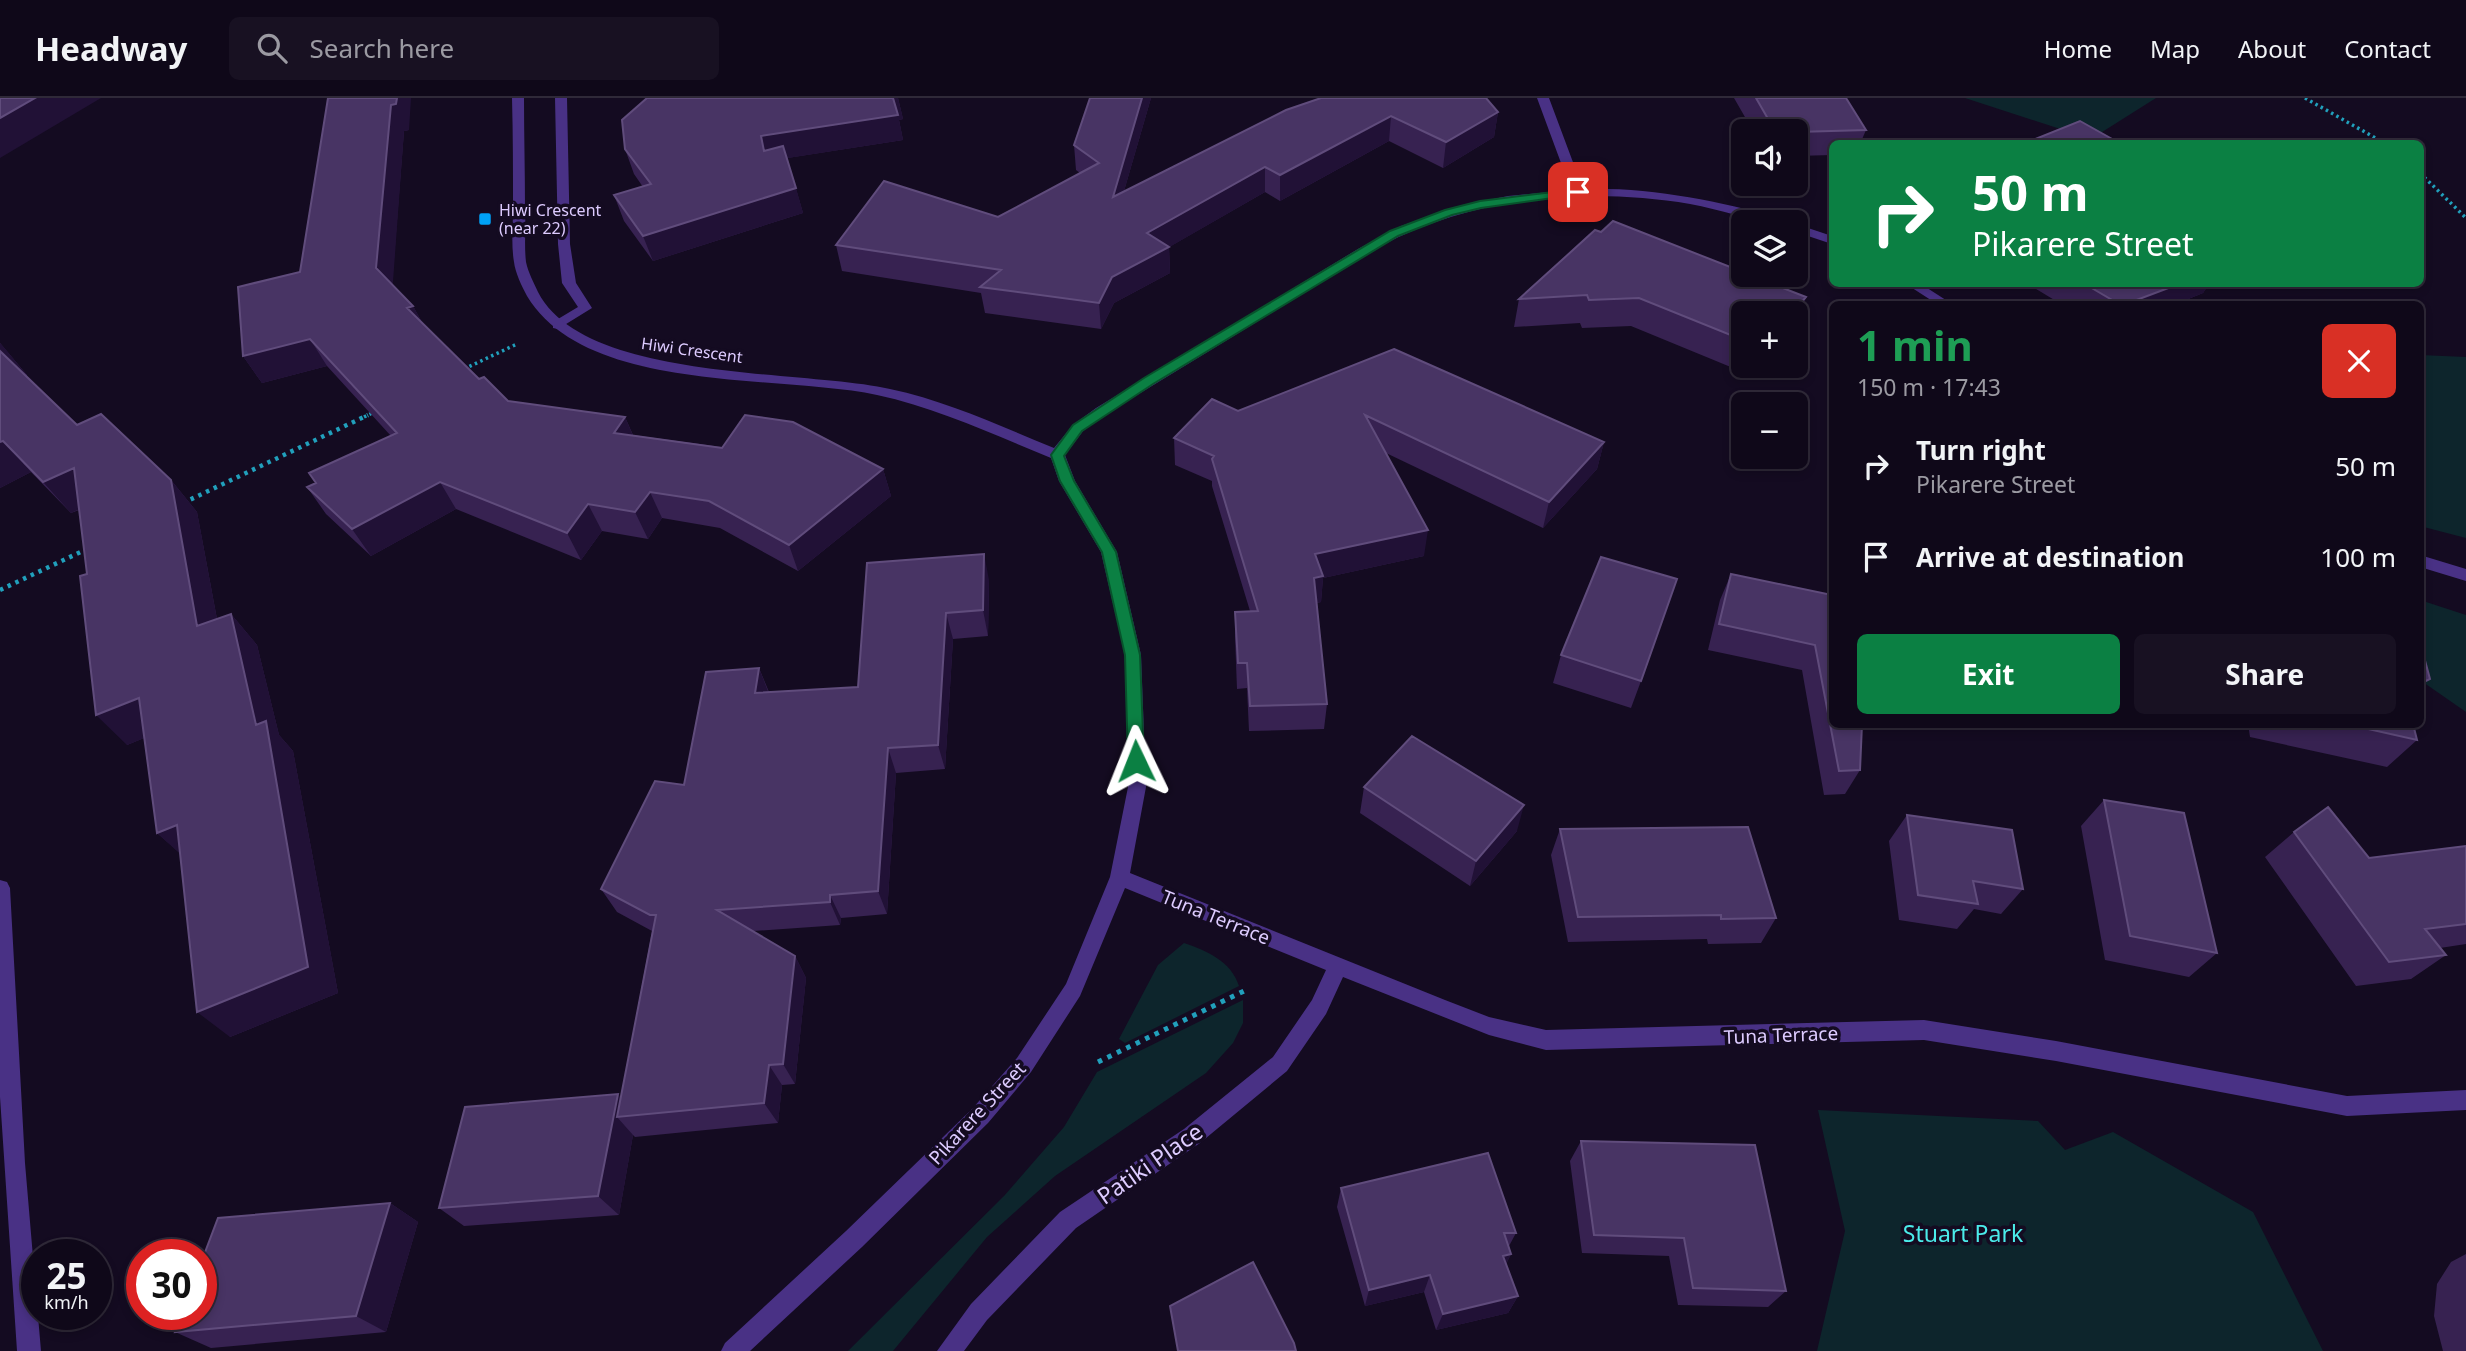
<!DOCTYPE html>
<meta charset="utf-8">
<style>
:root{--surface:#0f0819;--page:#181122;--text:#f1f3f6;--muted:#9b9aa2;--line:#2f2938;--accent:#0b8043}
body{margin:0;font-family:"Noto Sans",sans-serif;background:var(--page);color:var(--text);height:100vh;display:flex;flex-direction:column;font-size:26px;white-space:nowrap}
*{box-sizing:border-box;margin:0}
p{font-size:23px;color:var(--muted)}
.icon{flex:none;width:38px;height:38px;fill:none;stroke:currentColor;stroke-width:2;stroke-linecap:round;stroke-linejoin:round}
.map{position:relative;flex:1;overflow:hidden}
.side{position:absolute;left:1829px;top:203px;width:595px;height:427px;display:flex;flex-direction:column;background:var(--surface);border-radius:10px;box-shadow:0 4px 10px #0003,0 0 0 2px var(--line)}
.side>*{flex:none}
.banner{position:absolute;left:1829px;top:42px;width:595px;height:147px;border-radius:10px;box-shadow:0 4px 10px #0003,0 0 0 2px var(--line);background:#0b8043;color:#fff;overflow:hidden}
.controls{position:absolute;left:1731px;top:21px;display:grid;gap:14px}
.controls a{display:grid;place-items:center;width:77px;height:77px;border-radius:10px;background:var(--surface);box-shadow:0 4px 10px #0003,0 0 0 2px var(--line);font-size:35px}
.speed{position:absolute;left:21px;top:1141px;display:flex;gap:14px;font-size:35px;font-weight:700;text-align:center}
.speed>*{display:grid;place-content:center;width:91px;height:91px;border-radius:50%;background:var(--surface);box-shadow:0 4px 10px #0003,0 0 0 2px var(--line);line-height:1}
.speed small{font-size:18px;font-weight:400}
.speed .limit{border:10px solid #d22;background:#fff;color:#111}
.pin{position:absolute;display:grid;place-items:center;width:60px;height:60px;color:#fff;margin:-30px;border-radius:14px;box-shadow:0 4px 10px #0006}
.me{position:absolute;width:77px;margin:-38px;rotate:358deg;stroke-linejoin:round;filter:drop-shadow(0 0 5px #0008)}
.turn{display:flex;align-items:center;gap:24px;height:147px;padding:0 28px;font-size:32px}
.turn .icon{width:91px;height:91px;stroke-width:2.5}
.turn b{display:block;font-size:49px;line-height:60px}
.round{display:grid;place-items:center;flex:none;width:74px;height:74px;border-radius:10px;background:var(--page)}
.head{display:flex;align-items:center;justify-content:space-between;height:119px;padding:0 28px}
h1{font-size:42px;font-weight:700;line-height:52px;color:#1e9e55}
.action{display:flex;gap:14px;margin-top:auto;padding:14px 28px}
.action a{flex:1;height:80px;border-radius:10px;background:var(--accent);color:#fff;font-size:28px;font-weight:700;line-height:80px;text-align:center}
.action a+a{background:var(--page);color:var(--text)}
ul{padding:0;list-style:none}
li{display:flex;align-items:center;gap:21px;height:91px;padding:0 28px}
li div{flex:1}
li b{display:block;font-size:26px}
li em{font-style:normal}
header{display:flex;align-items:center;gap:42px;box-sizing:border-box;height:98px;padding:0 35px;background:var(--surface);border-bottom:2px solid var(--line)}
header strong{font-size:33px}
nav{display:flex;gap:38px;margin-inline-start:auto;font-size:24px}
.search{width:490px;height:63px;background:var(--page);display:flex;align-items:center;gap:18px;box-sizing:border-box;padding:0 24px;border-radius:10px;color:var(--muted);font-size:26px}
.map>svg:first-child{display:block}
</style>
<header>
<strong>Headway</strong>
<div class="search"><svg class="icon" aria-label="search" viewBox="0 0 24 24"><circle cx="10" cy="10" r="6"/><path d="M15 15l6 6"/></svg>Search here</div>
<nav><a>Home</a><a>Map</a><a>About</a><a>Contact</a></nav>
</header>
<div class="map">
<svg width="2466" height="1253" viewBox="0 0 2466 1253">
<rect width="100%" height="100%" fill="#140b21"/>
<!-- green -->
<path fill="#0d252c" d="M 1965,0 L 2156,0 L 2091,41 Z
M 2420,257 L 2466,259 L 2466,440 L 2420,428 Z
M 2420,502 L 2466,517 L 2466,614 L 2420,582 Z
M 1184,845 C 1207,853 1231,863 1239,888 L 1125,945 L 1119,941 L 1158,867 Z
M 1243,902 L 1243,925 L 1233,945 L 1206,975 L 1055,1078 L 987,1139 L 893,1253 L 848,1253 L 1004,1098 L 1064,1029 L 1097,974 Z
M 1818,1012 L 2038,1023 L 2065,1052 L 2113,1034 L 2253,1114 L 2323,1253 L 1817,1253 L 1845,1133 Z"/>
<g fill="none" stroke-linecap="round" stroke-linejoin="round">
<!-- path-far2 -->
<path stroke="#21a0bc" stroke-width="3.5" stroke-dasharray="2.5 3.5" stroke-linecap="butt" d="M 2305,0 L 2386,46
M 2420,75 L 2466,120
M 464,271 L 517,246
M 364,319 L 374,314"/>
<!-- path-far1 -->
<path stroke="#21a0bc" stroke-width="4.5" stroke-dasharray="3.5 5" stroke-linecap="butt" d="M 183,405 L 368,317
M 0,492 L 87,451"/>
<!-- path -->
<path stroke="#21a0bc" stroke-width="5" stroke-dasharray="4.5 6" stroke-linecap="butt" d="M 1098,964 L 1244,893"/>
<!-- service -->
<path fill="#493185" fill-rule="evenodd" d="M 555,0 L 567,0 L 570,146 L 576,185 L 592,210 L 558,231 L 553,230 L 553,224 L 578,209 L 562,185 L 558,146 Z"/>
<!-- minor -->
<path fill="#493185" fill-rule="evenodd" d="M 512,0 L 524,0 C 524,37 525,74 525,111 C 526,129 524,147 526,164 C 528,174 534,185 538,194 C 584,284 800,271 890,291 C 947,303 1000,328 1054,350 L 1073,327 L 1096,310 L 1358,151 L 1401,128 L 1459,108 L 1508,98 L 1571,92 L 1537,0 L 1549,0 L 1583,91 C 1651,89 1718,103 1783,121 L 1785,124 C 1753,124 1722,112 1690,106 C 1586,89 1475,98 1381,148 L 1106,316 L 1083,333 L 1065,357 L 1075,383 L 1117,454 L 1141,557 L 1146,689 L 1130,775 L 1445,902 L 1489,919 L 1546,932 L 1924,922 L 2056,943 L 2347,998 L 2466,992 L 2466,1012 L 2347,1018 L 2056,963 L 1924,942 L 1546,952 L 1489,937 L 1343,879 L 1326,916 L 1287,973 L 1200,1045 L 1076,1130 L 987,1222 L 964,1253 L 937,1253 L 971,1206 L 1060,1114 L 1184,1031 L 1273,959 L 1312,902 L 1326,872 L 1125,790 L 1080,898 L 1031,974 L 988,1025 L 862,1149 L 750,1253 L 721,1253 L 725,1245 L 846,1133 L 972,1011 L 1017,960 L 1066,886 L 1110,779 L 1128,689 L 1125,557 L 1101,454 L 1059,383 L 1051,360 C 994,337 938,310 877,297 C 777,276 586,296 527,198 C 522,189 515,174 514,164 C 511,147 513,128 513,111 C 513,74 513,37 512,0 Z
M 1796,126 L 1832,138 L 1832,146 L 1796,134 Z
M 1906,186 L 1921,186 L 1952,206 L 1937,206 Z
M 2420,457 L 2466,471 L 2466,483 L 2420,469 Z
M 0,782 L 7,784 L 10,790 L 25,1065 L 41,1253 L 17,1253 L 0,999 Z"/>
</g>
<!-- wall -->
<path fill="#372251" d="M 328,0 L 409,32 L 404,33 L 392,187 L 413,208 L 423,226 L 479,281 L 508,303 L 625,319 L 633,337 L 883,371 L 891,398 L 798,473 L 720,430 L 662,420 L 648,441 L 602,433 L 581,462 L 456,411 L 371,458 L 326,416 L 307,389 L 316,385 L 391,338 L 327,268 L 262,285 L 243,258 L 300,174 Z
M 647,0 L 898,0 L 903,21 L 899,22 L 903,42 L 787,60 L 803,115 L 653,163 L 624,123 L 614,97 L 643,89 L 634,76 L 625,51 Z
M 1090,0 L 1151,0 L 1124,93 L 1286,12 L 1498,14 L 1494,39 L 1443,70 L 1389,43 L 1280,103 L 1265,94 L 1169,149 L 1170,175 L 1114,205 L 1101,231 L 985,215 L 981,195 L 842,173 L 836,147 L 998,119 L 1080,75 L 1076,72 L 1074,47 Z
M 1734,0 L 1846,0 L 1866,32 L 1860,46 L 1832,46 L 1832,57 L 1796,58 L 1796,33 L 1753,33 Z
M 1595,132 L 1743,215 L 1743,268 L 1763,268 L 1755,279 L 1631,228 L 1582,230 L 1580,225 L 1514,229 L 1519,201 Z
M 2028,186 L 2209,186 L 2203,195 L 2176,206 L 2061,206 Z
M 0,245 L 27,277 L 26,278 L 77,327 L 171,382 L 197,414 L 217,521 L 231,516 L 257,547 L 279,637 L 293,653 L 338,895 L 230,939 L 180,755 L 157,735 L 144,640 L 127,647 L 87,476 L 79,412 L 71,415 L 31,374 L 0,390 Z
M 1394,251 L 1604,344 L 1597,371 L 1543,430 L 1386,355 L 1424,458 L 1323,480 L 1321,504 L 1317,505 L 1327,606 L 1324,631 L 1249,633 L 1247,590 L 1237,591 L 1235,539 L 1235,514 L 1250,513 L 1212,388 L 1212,383 L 1175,367 L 1174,340 L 1238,313 Z
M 867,465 L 989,482 L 988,538 L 953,541 L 945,671 L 896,675 L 887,816 L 841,820 L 840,827 L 753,833 L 795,858 L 806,880 L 795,986 L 782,987 L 778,1025 L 635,1039 L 633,1037 L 619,1117 L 464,1128 L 439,1110 L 621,999 L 652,833 L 617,814 L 601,791 L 684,687 L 759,570 L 769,594 L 858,589 Z
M 1731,476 L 1832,497 L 1860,672 L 1845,696 L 1824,697 L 1802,572 L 1708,552 L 1720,502 Z
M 1561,557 L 1641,583 L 1631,610 L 1553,585 Z
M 2248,626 L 2413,626 L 2417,642 L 2387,669 L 2250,639 Z
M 1364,689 L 1517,733 L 1470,788 L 1360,715 Z
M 2104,702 L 2217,855 L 2189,879 L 2105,862 L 2081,728 Z
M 1907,717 L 2023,791 L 2001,816 L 1974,811 L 1957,831 L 1899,822 L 1889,743 Z
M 1560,731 L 1776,820 L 1761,845 L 1708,846 L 1707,841 L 1568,844 L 1551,757 Z
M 2294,734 L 2369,760 L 2466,748 L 2466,846 L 2440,850 L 2446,857 L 2411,881 L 2356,888 L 2265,759 Z
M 1581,1043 L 1786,1193 L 1768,1209 L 1678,1207 L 1669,1158 L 1582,1155 L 1570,1063 Z
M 1341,1090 L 1516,1135 L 1509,1148 L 1511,1156 L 1506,1166 L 1518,1198 L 1508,1215 L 1436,1232 L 1424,1194 L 1365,1208 L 1337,1109 Z
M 390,1105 L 418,1124 L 386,1234 L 211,1250 L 175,1234 Z
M 2466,1156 L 2466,1253 L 2443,1253 L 2434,1218 L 2437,1186 L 2451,1164 Z"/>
<!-- shaded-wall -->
<path fill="#211136" d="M 35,0 L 101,0 L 0,60 L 0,20 Z
M 397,0 L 411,0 L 409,32 L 404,33 L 392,197 L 376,170 L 391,7 Z
M 892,0 L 898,0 L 903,21 L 899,22 L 903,42 L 769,63 L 764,53 L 761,38 Z
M 1142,0 L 1151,0 L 1115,124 L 1113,99 Z
M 1498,14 L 1494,39 L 1443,70 L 1446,44 Z
M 1391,18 L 1389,43 L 1280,103 L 1280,77 Z
M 1265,69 L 1265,94 L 1166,151 L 1169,149 L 1170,175 L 1114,205 L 1101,231 L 1099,205 L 1112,179 L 1147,135 Z
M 796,90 L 803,115 L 653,163 L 643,138 Z
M 2179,186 L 2209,186 L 2203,195 L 2176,206 L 2126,206 Z
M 1806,199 L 1796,225 L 1796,215 L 1793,215 Z
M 413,208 L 428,235 L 407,210 Z
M 310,241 L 327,268 L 262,285 L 243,258 Z
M 0,246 L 1,246 L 27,277 L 23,280 L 0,253 Z
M 1759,268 L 1763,268 L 1755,279 Z
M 625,319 L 637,347 L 614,335 Z
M 3,343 L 31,374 L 0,390 L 0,344 Z
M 1604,344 L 1597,371 L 1543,430 L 1549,404 Z
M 74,370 L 101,401 L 71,415 L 43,384 Z
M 883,371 L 891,398 L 798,473 L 789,447 Z
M 171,382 L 197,414 L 224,559 L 197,528 Z
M 440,384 L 456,411 L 371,458 L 352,431 Z
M 650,394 L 662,420 L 648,441 L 635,414 Z
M 588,406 L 602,433 L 581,462 L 567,435 Z
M 1428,432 L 1424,458 L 1323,480 L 1321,504 L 1312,506 L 1315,456 Z
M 984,456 L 989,482 L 988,538 L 983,512 Z
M 946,515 L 953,541 L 945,671 L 938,647 Z
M 231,516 L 257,547 L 279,637 L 293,653 L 338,895 L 230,939 L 197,914 L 256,627 Z
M 759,570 L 769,596 L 755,595 Z
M 139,600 L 169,630 L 127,647 L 96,617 Z
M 888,650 L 896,675 L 887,816 L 878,793 Z
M 1524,707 L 1517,733 L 1470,788 L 1476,763 Z
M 177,727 L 188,763 L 157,735 Z
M 830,797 L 841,820 L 840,827 L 830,804 Z
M 795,858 L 806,880 L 795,986 L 783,966 Z
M 769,967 L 782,987 L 778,1025 L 764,1005 Z
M 618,996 L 637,1017 L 617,1019 L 633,1037 L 619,1117 L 598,1098 Z
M 390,1105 L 418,1124 L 386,1234 L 356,1218 Z
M 1511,1156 L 1502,1174 L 1503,1158 Z
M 1430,1177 L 1424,1194 L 1365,1208 L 1369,1192 Z
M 1518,1198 L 1508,1215 L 1436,1232 L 1443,1216 Z"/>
<!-- building -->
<path fill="#483464" stroke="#604c7c" stroke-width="2" d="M 0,0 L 35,0 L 0,20 Z
M 328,0 L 397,0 L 396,6 L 391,7 L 376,170 L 413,208 L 407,210 L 479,281 L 484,279 L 508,303 L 625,319 L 614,335 L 722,350 L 745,317 L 793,324 L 883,371 L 789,447 L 709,403 L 650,394 L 635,414 L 588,406 L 567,435 L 440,384 L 352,431 L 307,389 L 316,385 L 309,375 L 397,335 L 310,241 L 243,258 L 238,189 L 300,174 Z
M 647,0 L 893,0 L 898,17 L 761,38 L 764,53 L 783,48 L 796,90 L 643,138 L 614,97 L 651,86 L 625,51 L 622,22 Z
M 1090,0 L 1142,0 L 1113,99 L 1286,12 L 1321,0 L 1486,0 L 1498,14 L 1446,44 L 1391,18 L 1280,77 L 1265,69 L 1147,135 L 1169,149 L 1112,179 L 1099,205 L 980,189 L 1001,172 L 836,147 L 884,83 L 998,119 L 1099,65 L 1074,47 Z
M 1756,0 L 1846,0 L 1866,32 L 1796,34 L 1775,33 Z
M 2080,23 L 2121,46 L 2023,46 Z
M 1613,123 L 1743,174 L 1743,177 L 1749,177 L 1806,199 L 1793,215 L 1743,215 L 1743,242 L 1639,200 L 1589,202 L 1587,197 L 1519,201 L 1595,132 L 1601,134 Z
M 2085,186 L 2179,186 L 2126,206 L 2119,206 Z
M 1394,251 L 1604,344 L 1549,404 L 1365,317 L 1428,432 L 1315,456 L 1323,478 L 1314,480 L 1327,606 L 1250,608 L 1247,565 L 1238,565 L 1235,514 L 1258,513 L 1212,361 L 1214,358 L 1174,340 L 1212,301 L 1238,313 Z
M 0,253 L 77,327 L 101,316 L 171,382 L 197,528 L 231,516 L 256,627 L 266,623 L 308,869 L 197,914 L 177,727 L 157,735 L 139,600 L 96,617 L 80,478 L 87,476 L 74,370 L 43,384 L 3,343 L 0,344 Z
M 984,456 L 983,512 L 946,515 L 938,647 L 888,650 L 878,793 L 830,797 L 830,804 L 717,812 L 795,858 L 783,966 L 769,967 L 764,1005 L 617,1019 L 656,817 L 650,817 L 601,791 L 655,683 L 684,687 L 706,574 L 759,570 L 755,595 L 858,589 L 867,465 Z
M 1601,459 L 1677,481 L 1641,583 L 1561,557 Z
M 1731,476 L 1832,497 L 1832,626 L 1862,626 L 1860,672 L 1839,673 L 1815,547 L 1719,526 Z
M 2420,553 L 2423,555 L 2430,581 L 2420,586 Z
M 2346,626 L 2413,626 L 2417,642 Z
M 1412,638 L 1524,707 L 1476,763 L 1364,689 Z
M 2104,702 L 2184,715 L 2217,855 L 2130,838 Z
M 2328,709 L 2369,760 L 2466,748 L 2466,826 L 2425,831 L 2446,857 L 2389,864 L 2294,734 Z
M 1907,717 L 2012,732 L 2023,791 L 1973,783 L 1978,806 L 1918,797 Z
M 1748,729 L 1776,820 L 1721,821 L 1721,817 L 1578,819 L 1560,731 Z
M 618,996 L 598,1098 L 439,1110 L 465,1009 Z
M 1581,1043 L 1755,1047 L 1786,1193 L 1693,1190 L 1684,1140 L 1594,1137 Z
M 1488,1055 L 1516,1135 L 1504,1135 L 1511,1156 L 1503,1158 L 1518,1198 L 1443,1216 L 1430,1177 L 1369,1192 L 1341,1090 Z
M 390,1105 L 356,1218 L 175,1234 L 182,1216 L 201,1216 L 201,1165 L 218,1120 Z
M 1253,1164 L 1294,1245 L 1296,1253 L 1178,1253 L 1170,1208 Z"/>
<!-- route -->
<path fill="#0b8043" stroke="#07532c" stroke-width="2" d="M 1578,91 L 1583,94 L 1582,96 L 1481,110 L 1452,117 L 1398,138 L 1153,286 L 1082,333 L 1064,358 L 1074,383 L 1116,454 L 1140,557 L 1144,663 L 1142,667 L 1131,667 L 1128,663 L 1125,557 L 1102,454 L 1060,383 L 1051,357 L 1073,327 L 1144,280 L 1390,133 L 1445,112 L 1480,103 Z"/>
<!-- markers -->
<rect fill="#00a1f6" stroke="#140b21" stroke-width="2.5" x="478" y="114" width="14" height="14" rx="3.5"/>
<g text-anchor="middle" stroke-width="7" stroke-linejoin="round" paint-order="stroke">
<!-- far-poi labels -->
<g font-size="16" fill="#ddcbff" stroke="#140b21" text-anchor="start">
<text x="499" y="118">Hiwi Crescent<tspan x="499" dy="18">(near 22)</tspan></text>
</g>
<!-- far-street labels -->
<g font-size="16" fill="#ddcbff" stroke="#140b21">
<text transform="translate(692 252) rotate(8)" y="6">Hiwi Crescent</text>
</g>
<!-- street labels -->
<g font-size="19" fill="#ddcbff" stroke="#140b21">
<text transform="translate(1216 819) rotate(22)" y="7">Tuna Terrace</text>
<text transform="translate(1781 937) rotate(-2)" y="7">Tuna Terrace</text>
<text transform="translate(977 1015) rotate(-47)" y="7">Pikarere Street</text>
</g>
<!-- near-street labels -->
<g font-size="23" fill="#ddcbff" stroke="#140b21">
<text transform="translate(1150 1066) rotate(-35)" y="8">Patiki Place</text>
</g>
<!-- near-park labels -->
<g font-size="23" fill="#4bebea" stroke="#140b21">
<text x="1963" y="1144">Stuart Park</text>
</g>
</g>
</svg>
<div class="controls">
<a><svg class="icon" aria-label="sound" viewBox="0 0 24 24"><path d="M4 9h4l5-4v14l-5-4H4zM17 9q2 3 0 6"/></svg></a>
<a><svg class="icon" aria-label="layers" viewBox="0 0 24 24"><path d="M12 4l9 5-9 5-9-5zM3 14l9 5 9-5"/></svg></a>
<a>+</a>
<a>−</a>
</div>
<div class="speed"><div>25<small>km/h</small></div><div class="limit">30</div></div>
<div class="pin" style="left:1578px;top:94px;background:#d93025"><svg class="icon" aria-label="arrive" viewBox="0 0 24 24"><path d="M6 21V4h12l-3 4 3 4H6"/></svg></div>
<svg class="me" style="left:1136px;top:663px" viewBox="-20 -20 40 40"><path d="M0-17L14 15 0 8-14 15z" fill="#0b8043" stroke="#fff" stroke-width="4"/></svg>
<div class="banner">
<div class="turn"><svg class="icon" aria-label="right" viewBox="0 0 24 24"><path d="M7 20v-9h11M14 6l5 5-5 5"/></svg><div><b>50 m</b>Pikarere Street</div></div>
</div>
<section class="side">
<div class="head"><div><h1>1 min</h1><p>150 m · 17:43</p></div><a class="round" style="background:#d93025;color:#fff"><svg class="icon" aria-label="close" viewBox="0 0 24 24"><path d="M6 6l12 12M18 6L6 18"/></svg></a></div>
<ul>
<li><svg class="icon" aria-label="right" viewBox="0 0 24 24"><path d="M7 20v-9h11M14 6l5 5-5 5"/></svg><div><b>Turn right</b><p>Pikarere Street</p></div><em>50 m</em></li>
<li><svg class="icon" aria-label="arrive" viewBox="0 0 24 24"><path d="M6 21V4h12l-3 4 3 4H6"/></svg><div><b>Arrive at destination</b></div><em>100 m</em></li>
</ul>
<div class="action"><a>Exit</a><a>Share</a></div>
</section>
</div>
